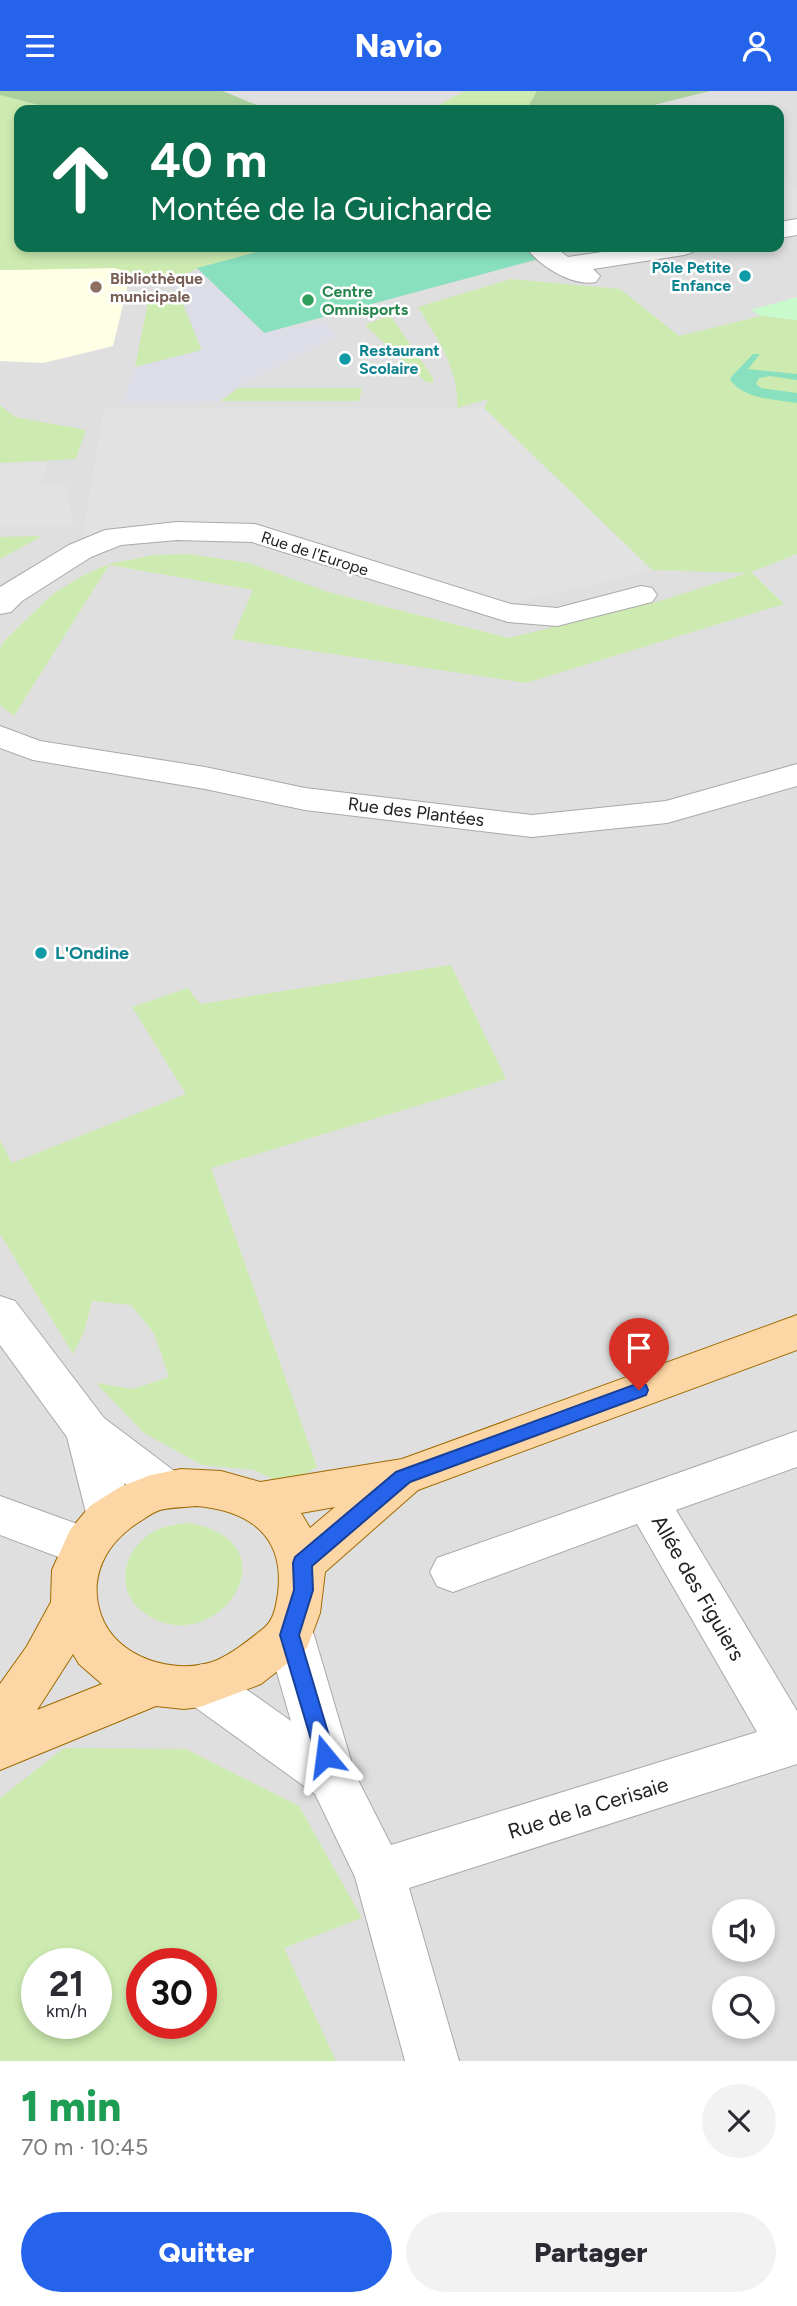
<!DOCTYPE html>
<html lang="fr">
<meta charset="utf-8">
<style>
:root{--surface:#fff;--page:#f2f2f3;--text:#2b2b33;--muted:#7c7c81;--accent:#2563eb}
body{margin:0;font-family:Figtree,sans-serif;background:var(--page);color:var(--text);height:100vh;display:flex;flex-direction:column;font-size:26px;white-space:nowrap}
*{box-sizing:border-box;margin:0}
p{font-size:23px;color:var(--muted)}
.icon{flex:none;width:38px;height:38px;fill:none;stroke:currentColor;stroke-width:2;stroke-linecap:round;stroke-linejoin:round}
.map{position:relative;height:1970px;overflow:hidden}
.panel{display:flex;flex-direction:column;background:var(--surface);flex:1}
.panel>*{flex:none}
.hud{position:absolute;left:14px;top:14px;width:770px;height:147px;border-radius:14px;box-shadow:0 4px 10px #0003;background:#0b6e4f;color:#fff;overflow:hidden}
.buttons{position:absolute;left:712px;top:1808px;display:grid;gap:14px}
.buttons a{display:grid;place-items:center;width:63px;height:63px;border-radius:50%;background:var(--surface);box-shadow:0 4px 10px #0003;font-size:35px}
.speed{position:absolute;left:21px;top:1857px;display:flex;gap:14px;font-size:35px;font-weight:700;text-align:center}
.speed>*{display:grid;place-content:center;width:91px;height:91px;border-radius:50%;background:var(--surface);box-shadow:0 4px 10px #0003;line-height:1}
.speed small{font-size:18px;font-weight:400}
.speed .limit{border:10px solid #d22;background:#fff;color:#111}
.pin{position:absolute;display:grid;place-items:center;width:60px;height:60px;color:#fff;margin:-72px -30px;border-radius:50% 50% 50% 0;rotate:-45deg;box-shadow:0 0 7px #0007}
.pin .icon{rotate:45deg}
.me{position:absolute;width:77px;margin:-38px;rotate:344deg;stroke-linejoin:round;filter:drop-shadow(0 0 5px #0008)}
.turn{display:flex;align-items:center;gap:24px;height:147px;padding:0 21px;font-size:32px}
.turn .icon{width:91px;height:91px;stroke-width:2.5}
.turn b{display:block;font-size:49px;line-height:60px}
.round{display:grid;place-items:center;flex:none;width:74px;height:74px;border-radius:37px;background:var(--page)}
.headline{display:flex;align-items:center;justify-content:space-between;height:119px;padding:0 21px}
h1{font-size:42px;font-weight:800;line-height:52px;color:#1e9e55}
.cta{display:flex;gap:14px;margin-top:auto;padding:14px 21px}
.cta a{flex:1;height:80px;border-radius:42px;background:var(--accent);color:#fff;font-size:28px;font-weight:800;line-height:80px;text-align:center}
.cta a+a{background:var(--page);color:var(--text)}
header{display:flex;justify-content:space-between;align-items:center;height:91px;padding:0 21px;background:var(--accent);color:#fff;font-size:32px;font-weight:800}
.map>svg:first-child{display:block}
</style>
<header><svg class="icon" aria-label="menu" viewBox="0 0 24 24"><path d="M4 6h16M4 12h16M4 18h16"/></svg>Navio<svg class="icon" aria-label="person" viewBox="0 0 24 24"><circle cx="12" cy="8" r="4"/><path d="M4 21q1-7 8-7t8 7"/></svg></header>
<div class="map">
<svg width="797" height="1970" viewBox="0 0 797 1970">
<rect width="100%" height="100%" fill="#f2efe9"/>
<!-- residential -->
<path fill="#e0dfdf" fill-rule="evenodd" d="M 223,0 L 797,0 L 797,1970 L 0,1970 L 0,4 L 50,17 L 218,19 L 19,19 L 19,156 L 779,156 L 779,19 L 269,19 ZM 724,1820 L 763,1820 L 763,1858 L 724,1858 ZM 37,1872 L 96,1872 L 96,1932 L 37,1932 ZM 142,1872 L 201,1872 L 201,1932 L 142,1932 ZM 724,1897 L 763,1897 L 763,1936 L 724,1936 Z"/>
<!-- education -->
<path fill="#ffffe5" d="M 115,177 L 131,181 L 113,255 L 43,272 L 0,270 L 0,179 Z"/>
<!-- grass -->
<path fill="#cdebb0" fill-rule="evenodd" d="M 465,0 L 537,0 L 526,19 L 429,19 Z
M 0,4 L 50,17 L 218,19 L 19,19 L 19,156 L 278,156 L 209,174 L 163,191 L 115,177 L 0,179 Z
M 511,188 L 620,198 L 679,245 L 761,225 L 797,229 L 797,463 L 751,481 L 784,513 L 526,592 L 232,548 L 253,499 L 109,474 L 14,625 L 0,614 L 0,557 L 6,548 L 54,502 L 84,484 L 109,473 L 154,464 L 188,463 L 249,472 L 328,501 L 509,547 L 660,510 L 748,482 L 652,479 L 484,317 L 488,308 L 457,317 C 460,280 437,247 418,216 Z
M 178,201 L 202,259 L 135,276 L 149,206 Z
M 390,224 L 433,287 L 433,292 L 426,291 L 365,234 Z
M 238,297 L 362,297 L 359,310 L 220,310 Z
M 0,314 L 15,326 L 86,339 L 76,368 L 0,372 Z
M 42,445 L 0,468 L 0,446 Z
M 451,874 L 506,988 L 211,1077 L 317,1376 L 285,1394 L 254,1379 L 202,1374 L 144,1342 L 96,1292 L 133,1298 L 169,1286 L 154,1242 L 131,1214 L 92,1210 L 84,1241 L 73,1263 L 0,1143 L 0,1049 L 12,1072 L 186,1003 L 132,916 L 188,897 L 200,913 Z
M 189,1432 C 301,1452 213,1574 143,1521 C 114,1500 123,1458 153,1441 C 164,1435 176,1433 189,1432 Z
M 64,1657 L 186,1658 L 299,1715 L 362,1827 L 284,1857 L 336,1970 L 0,1970 L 0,1707 ZM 37,1872 L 96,1872 L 96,1932 L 37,1932 ZM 142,1872 L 201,1872 L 201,1932 L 142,1932 Z"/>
<!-- forest -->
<path fill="#add19e" d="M 0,0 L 223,0 L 269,19 L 50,17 L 0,4 Z
M 537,0 L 710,0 L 634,19 L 526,19 Z"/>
<!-- park -->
<path fill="#c8facc" d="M 797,206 L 797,229 L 761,225 L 751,219 Z"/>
<!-- pitch -->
<path fill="#88e0be" d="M 276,156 L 529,156 L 542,167 L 264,242 L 197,177 Z
M 753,263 L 760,263 L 748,278 L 797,283 L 797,289 L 770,285 L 759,287 L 756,293 L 761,297 L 797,302 L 797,312 C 773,308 746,309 730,289 L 732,285 Z"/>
<!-- parking -->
<path fill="#e2e2e2" d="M 779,87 L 797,100 L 797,131 L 779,133 Z
M 484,317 L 652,479 L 511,513 L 335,462 L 164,435 L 83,446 L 104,318 Z
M 48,371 L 41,393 L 65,392 L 74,435 L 0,435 L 0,373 Z"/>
<!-- plaza -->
<path fill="#dddde8" d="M 199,179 L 264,242 L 324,230 L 338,246 L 246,291 L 220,310 L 121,313 L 135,276 L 202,259 L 178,201 L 163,191 Z"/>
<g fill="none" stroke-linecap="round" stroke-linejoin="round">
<defs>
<path id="minor" d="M 797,128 L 797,144 L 779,147 L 779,131 Z
M 526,156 L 555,156 L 568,166 L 636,156 L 697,156 L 693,161 L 684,164 L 593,178 L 600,185 L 596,191 C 573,196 539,175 526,156 Z
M 177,431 L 255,433 L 511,513 L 557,517 L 641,495 L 652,497 L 657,504 L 652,511 L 557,535 L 508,531 L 252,451 L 177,449 L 121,454 L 91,466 L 22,510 L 11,521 L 0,523 L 0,496 L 69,454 L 105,439 Z
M 0,635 L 40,650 L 205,676 L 305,697 L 532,724 L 666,710 L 797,673 L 797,695 L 667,732 L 532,746 L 305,719 L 205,698 L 33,669 L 0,657 Z
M 0,1205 L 15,1210 L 104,1327 L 181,1385 L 187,1398 L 181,1411 C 154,1421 144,1408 124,1392 L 133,1426 L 126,1440 L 110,1445 L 100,1442 L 108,1456 L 101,1470 L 85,1476 L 0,1444 L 0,1405 L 94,1439 L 87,1426 L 67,1346 L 0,1254 Z
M 797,1340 L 797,1376 L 676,1419 L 797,1620 L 797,1673 L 409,1797 L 459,1970 L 405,1970 L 355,1786 L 315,1703 L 185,1609 L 178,1594 L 185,1579 L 202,1573 L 219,1579 L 291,1630 L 266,1544 L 273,1529 L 290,1523 L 307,1529 L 314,1544 L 355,1683 L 391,1754 L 757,1641 L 637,1433 L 453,1501 L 437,1495 L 430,1481 L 437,1467 Z"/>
<path id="major" d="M 797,1224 L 797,1259 L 418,1399 L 325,1481 L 320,1522 L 307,1557 L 261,1593 L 200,1616 L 184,1618 L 156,1615 L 0,1679 L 0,1593 L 27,1555 L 51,1511 L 52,1479 L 70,1439 L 90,1415 L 120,1396 L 151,1384 L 181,1378 L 221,1380 L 260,1391 L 402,1368 ZM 197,1415 C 250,1420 285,1445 278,1502 C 276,1515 274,1529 264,1537 C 249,1549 233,1562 215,1570 C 175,1585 116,1567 101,1524 C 88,1487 105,1454 136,1433 C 144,1428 151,1422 160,1419 C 172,1416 185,1416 197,1415 ZM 335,1416 L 310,1437 L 301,1422 ZM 73,1563 L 79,1573 L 102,1593 L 37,1619 Z"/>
</defs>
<!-- minor casing -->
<use href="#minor" stroke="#a9a9a9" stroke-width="2"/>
<!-- major casing -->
<use href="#major" stroke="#a06b00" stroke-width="2"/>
<!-- minor -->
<use href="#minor" fill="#fff" fill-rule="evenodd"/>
<!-- major -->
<use href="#major" fill="#fcd6a4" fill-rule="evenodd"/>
</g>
<!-- route -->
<path fill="#2563eb" stroke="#184099" stroke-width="2" d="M 639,1292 L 646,1294 L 648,1299 L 646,1304 L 410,1391 L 312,1475 L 313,1499 L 299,1544 L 335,1665 L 332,1672 L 325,1674 L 318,1672 L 280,1544 L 294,1499 L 293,1472 L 295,1466 L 396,1381 Z"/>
<!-- markers -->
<g fill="#0f9aa8" stroke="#fff" stroke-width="2.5">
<circle cx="745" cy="185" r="7"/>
<circle cx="345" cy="268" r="7"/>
<circle cx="41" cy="862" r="7"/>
</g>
<circle fill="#8d6e63" stroke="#fff" stroke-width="2.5" cx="96" cy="196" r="7"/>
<circle fill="#2e9e5b" stroke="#fff" stroke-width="2.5" cx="308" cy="209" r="7"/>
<g text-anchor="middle" stroke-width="5" stroke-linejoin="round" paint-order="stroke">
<!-- far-culture labels -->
<g font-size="16" font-weight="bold" fill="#0d838f" stroke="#fff" text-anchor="end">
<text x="731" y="182">Pôle Petite<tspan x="731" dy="18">Enfance</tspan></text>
<text x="359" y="265" text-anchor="start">Restaurant<tspan x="359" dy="18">Scolaire</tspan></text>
</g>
<!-- far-education labels -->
<g font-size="16" font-weight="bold" fill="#785e54" stroke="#fff" text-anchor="start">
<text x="110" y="193">Bibliothèque<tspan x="110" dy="18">municipale</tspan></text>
</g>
<!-- far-leisure labels -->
<g font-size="16" font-weight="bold" fill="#27864d" stroke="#fff" text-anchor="start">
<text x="322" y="206">Centre<tspan x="322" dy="18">Omnisports</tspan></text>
</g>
<!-- far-street labels -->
<g font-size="16" fill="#222" stroke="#fff">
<text transform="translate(315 462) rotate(18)" y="6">Rue de l'Europe</text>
</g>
<!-- street labels -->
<g font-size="18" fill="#222" stroke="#fff">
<text transform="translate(416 721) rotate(7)" y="6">Rue des Plantées</text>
</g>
<!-- culture labels -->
<g font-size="18" font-weight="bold" fill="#0d838f" stroke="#fff" text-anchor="start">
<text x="55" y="868">L'Ondine</text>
</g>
<!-- near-street labels -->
<g font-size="21" fill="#222" stroke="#fff">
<text transform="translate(698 1497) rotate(60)" y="7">Allée des Figuiers</text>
<text transform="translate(588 1717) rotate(-17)" y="7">Rue de la Cerisaie</text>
</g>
</g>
</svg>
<div class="buttons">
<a><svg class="icon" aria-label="sound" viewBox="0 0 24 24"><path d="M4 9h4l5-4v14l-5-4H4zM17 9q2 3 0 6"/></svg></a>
<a><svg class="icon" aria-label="search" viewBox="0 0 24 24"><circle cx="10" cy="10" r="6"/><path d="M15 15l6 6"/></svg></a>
</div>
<div class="speed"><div>21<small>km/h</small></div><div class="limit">30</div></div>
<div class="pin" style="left:639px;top:1299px;background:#d93025"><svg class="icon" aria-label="arrive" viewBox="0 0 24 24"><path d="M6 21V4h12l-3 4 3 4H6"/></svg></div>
<svg class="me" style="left:325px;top:1665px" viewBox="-20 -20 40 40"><path d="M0-17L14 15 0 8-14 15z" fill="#2563eb" stroke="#fff" stroke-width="4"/></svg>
<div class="hud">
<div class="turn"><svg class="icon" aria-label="ahead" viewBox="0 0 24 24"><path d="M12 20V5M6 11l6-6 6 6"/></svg><div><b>40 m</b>Montée de la Guicharde</div></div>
</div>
</div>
<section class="panel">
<div class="headline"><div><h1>1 min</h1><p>70 m · 10:45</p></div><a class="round"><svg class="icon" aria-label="close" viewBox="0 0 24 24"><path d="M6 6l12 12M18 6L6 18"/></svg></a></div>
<div class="cta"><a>Quitter</a><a>Partager</a></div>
</section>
